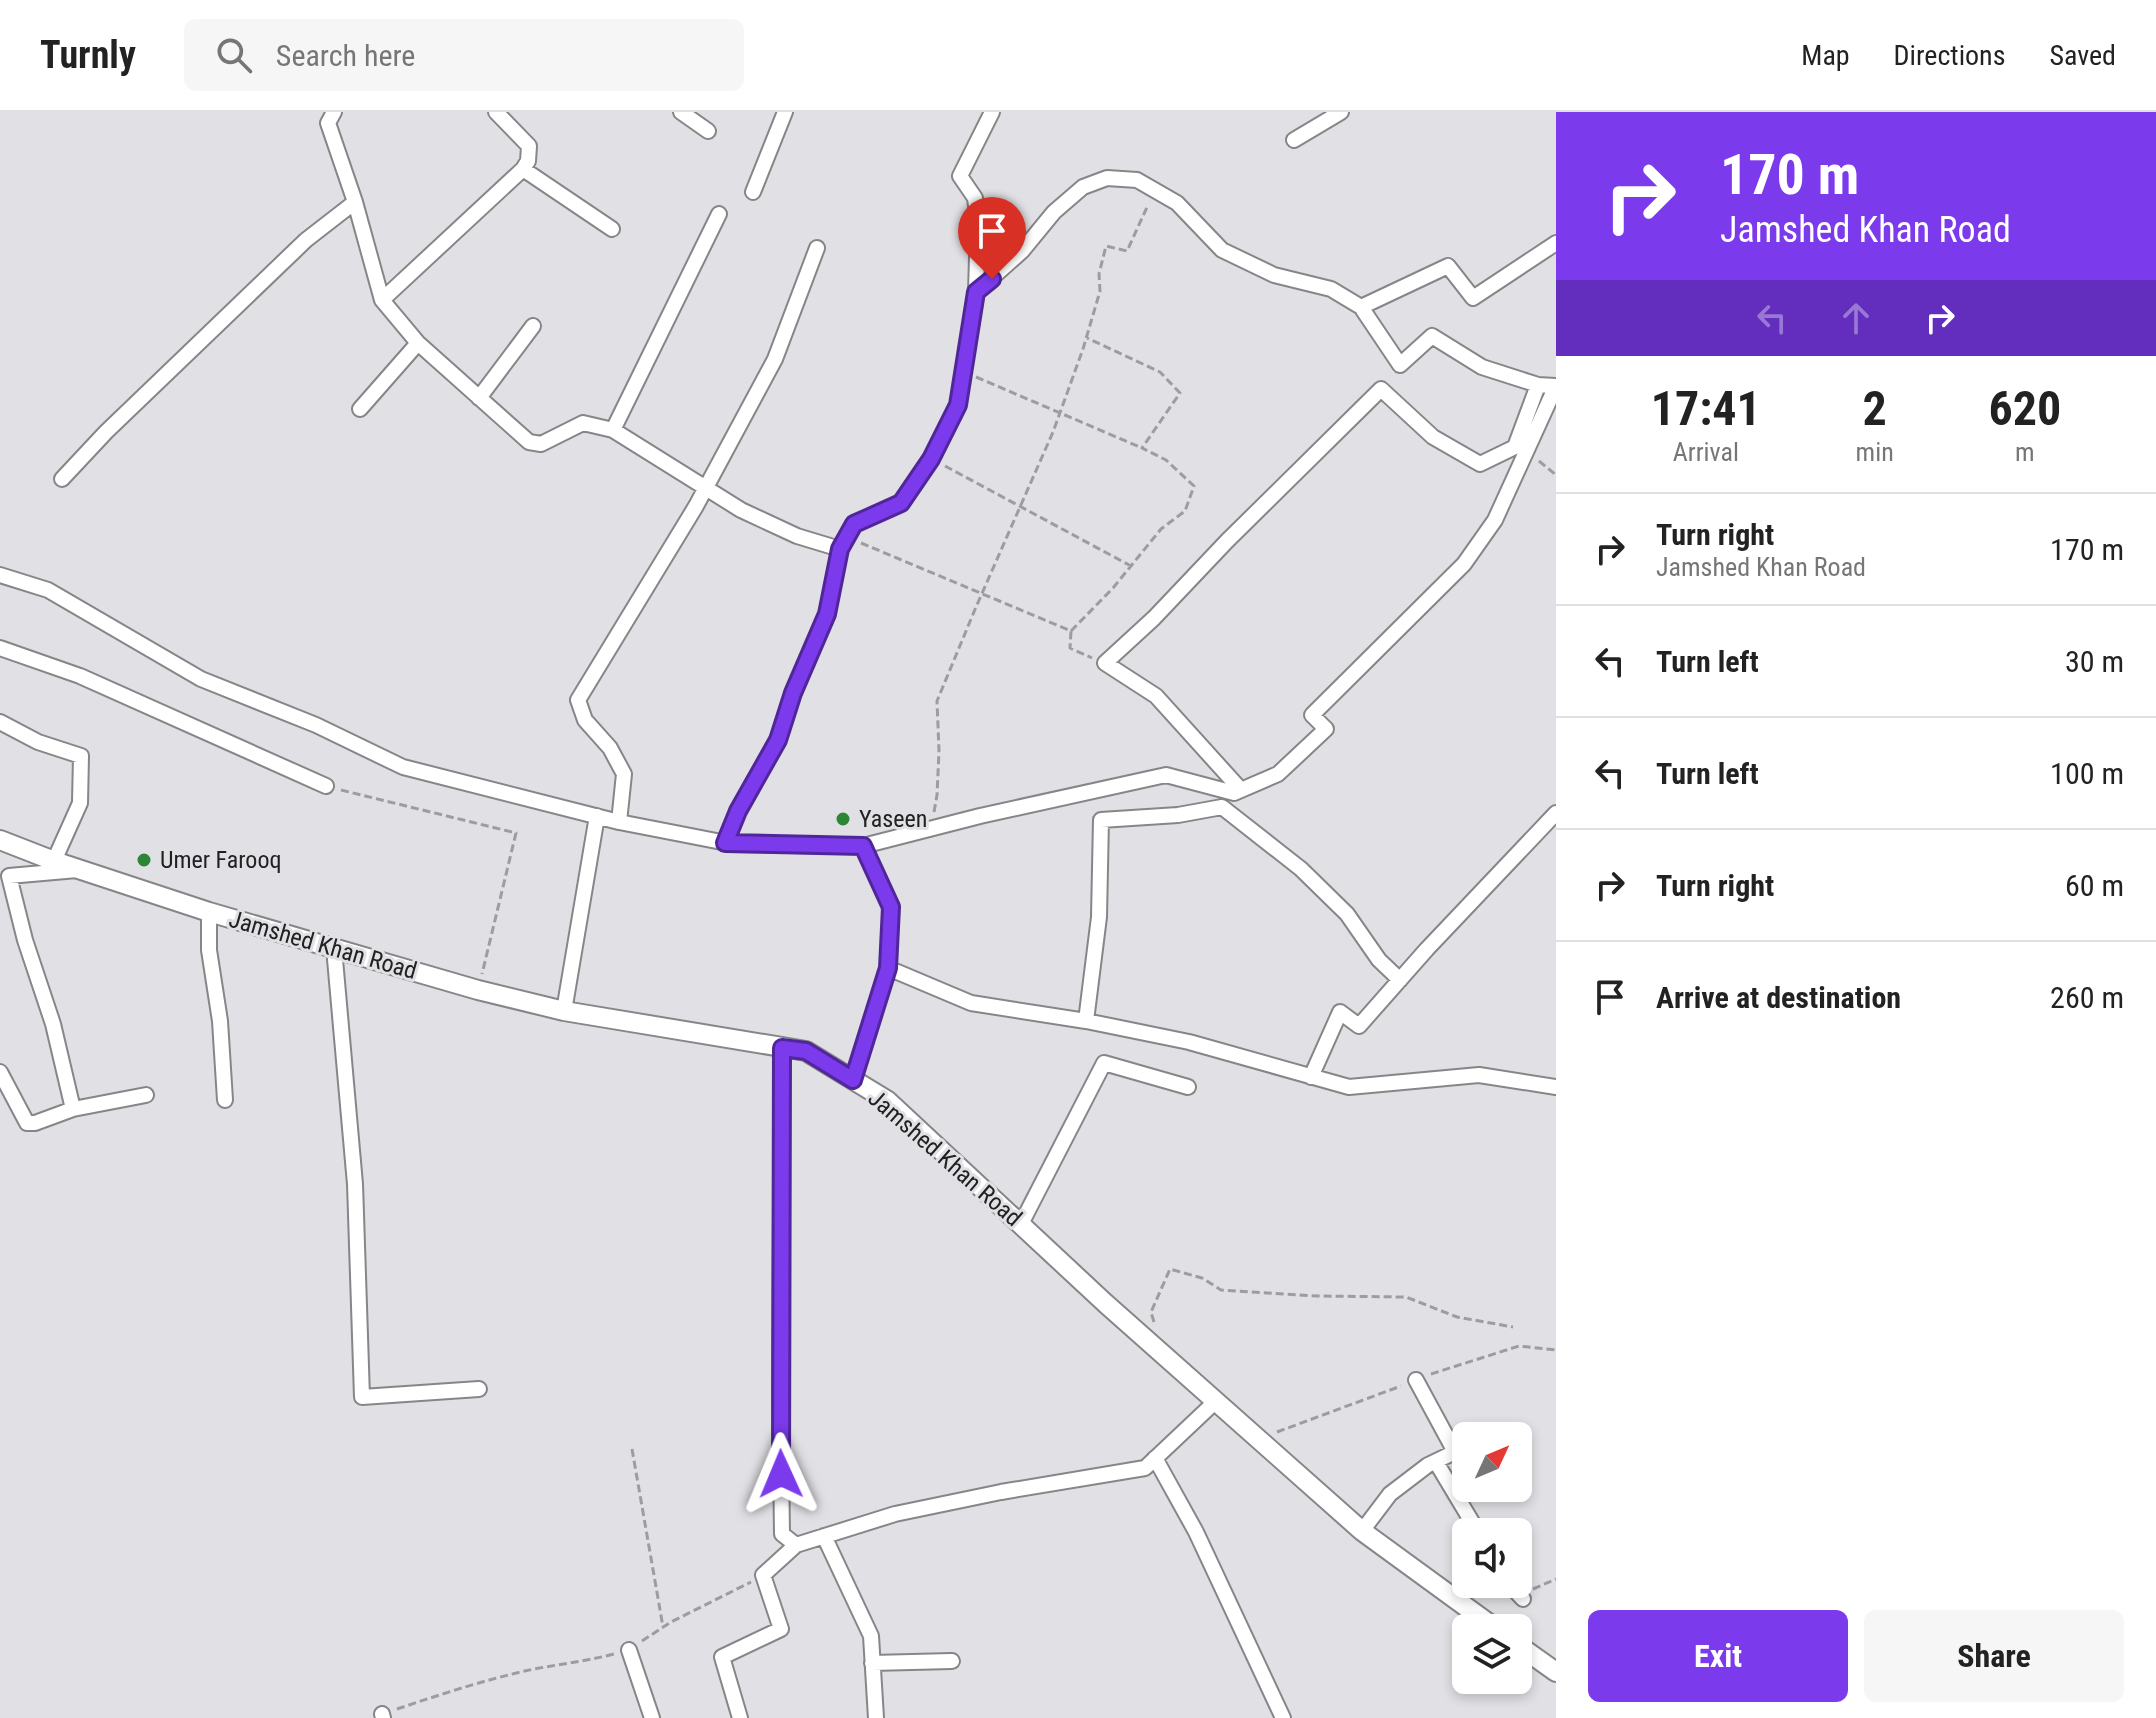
<!DOCTYPE html>
<style>
:root{--surface:#fff;--page:#f6f6f6;--text:#222;--muted:#767676;--line:#e0e0e0;--accent:#7c3aed}
body{margin:0;font-family:"Roboto Condensed",sans-serif;background:var(--page);color:var(--text);height:100vh;display:flex;flex-direction:column;font-size:30px;white-space:nowrap}
*{box-sizing:border-box;margin:0}
p{font-size:26px;color:var(--muted)}
.icon{flex:none;width:44px;height:44px;fill:none;stroke:currentColor;stroke-width:2;stroke-linecap:round;stroke-linejoin:round}
.map{position:relative;flex:1;overflow:hidden}
.details{display:flex;flex-direction:column;background:var(--surface);width:600px}
.details>*{flex:none}
.banner{background:#7c3aed;color:#fff;overflow:hidden}
.needle{width:52px;rotate:46deg}
.controls{position:absolute;left:1452px;top:1310px;display:grid;gap:16px}
.controls a{display:grid;place-items:center;width:80px;height:80px;border-radius:12px;background:var(--surface);box-shadow:0 4px 12px #0003;font-size:40px}
.pin{position:absolute;display:grid;place-items:center;width:68px;height:68px;color:#fff;margin:-82px -34px;border-radius:50% 50% 50% 0;rotate:-45deg;box-shadow:0 0 8px #0007}
.pin .icon{rotate:45deg}
.me{position:absolute;width:88px;margin:-44px;rotate:359deg;stroke-linejoin:round;filter:drop-shadow(0 0 6px #0008)}
.turn{display:flex;align-items:center;gap:28px;height:168px;padding:0 32px;font-size:36px}
.turn .icon{width:104px;height:104px;stroke-width:2.5}
.turn b{display:block;font-size:56px;line-height:68px}
.lanes{display:flex;align-items:center;height:76px;padding:0 32px;background:#0003;justify-content:center;gap:40px;direction:ltr}
.lanes .off{opacity:.35}
.eta{display:flex;justify-content:space-evenly;align-items:center;height:136px;text-align:center}
.eta b{font-size:48px;font-weight:700;line-height:56px}
.primary-button{display:flex;gap:16px;margin-top:auto;padding:16px 32px}
.primary-button a{flex:1;height:92px;border-radius:12px;background:var(--accent);color:#fff;font-size:32px;font-weight:700;line-height:92px;text-align:center}
.primary-button a+a{background:var(--page);color:var(--text)}
ul{padding:0;list-style:none}
li{display:flex;align-items:center;gap:24px;height:112px;padding:0 32px;border-top:2px solid var(--line)}
li div{flex:1}
li b{display:block;font-size:30px}
li em{font-style:normal}
header{display:flex;align-items:center;gap:48px;box-sizing:border-box;height:112px;padding:0 40px;background:var(--surface);border-bottom:2px solid var(--line)}
header strong{font-size:38px}
nav{display:flex;gap:44px;margin-inline-start:auto;font-size:28px}
.search{width:560px;height:72px;background:var(--page);display:flex;align-items:center;gap:20px;box-sizing:border-box;padding:0 28px;border-radius:12px;color:var(--muted);font-size:30px}
main{display:flex;flex:1;min-height:0}
.map>svg:first-child{display:block}
</style>
<header>
<strong>Turnly</strong>
<div class="search"><svg class="icon" aria-label="search" viewBox="0 0 24 24"><circle cx="10" cy="10" r="6"/><path d="M15 15l6 6"/></svg>Search here</div>
<nav><a>Map</a><a>Directions</a><a>Saved</a></nav>
</header>
<main>
<div class="map">
<svg width="1556" height="1606" viewBox="0 0 1556 1606">
<rect width="100%" height="100%" fill="#e1e0e4"/>
<g fill="none" stroke-linecap="round" stroke-linejoin="round">
<defs>
<path id="street" d="M 334,0 L 328,11 L 355,90 L 382,188 L 418,231 L 529,330 L 541,332 L 583,311 L 613,318 L 741,398 L 797,424 L 840,437
M 681,0 L 708,19
M 1294,28 L 1341,0
M 523,57 L 612,117
M 753,80 L 785,0
M 817,136 L 775,247 L 696,394 L 578,588 L 585,608 L 610,636 L 624,662 L 619,710 L 732,732 L 863,734 L 891,795 L 888,856 L 853,968
M 976,180 L 1022,139 L 1054,100 L 1083,75 L 1107,66 L 1137,68 L 1177,91 L 1222,138 L 1274,163 L 1331,177 L 1361,195 L 1448,154 L 1473,186 L 1556,131
M 382,188 L 523,57 L 528,49 L 529,34 L 496,0
M 1361,195 L 1400,253 L 1432,224 L 1482,255 L 1538,273
M 479,286 L 533,214
M 360,297 L 418,231
M 613,318 L 719,102
M 62,367 L 106,320 L 306,128 L 355,90
M 0,463 L 48,478 L 201,567 L 316,613 L 403,655 L 619,710
M 0,536 L 80,564 L 326,674
M 0,610 L 38,630 L 81,644 L 80,691 L 54,749
M 1241,678 L 1156,584 L 1105,551 L 1154,506 L 1227,429 L 1381,277 L 1433,325 L 1480,352 L 1515,335 L 1538,273 L 1556,274
M 725,731 L 738,699 L 778,628 L 793,581 L 827,502 L 840,437 L 854,412 L 901,391 L 931,347 L 958,293 L 976,180 L 978,110 L 975,86 L 960,64 L 992,0
M 863,734 L 980,704 L 1166,663 L 1234,681 L 1278,662 L 1326,617 L 1312,603 L 1464,452 L 1495,408 L 1556,274
M 209,800 L 209,838 L 220,909 L 225,988
M 334,836 L 355,1072 L 362,1285 L 479,1277
M 888,856 L 971,891 L 1086,909 L 1189,930 L 1349,975 L 1479,963 L 1556,975
M 564,899 L 597,704
M 1086,909 L 1099,805 L 1101,708 L 1178,703 L 1222,695 L 1301,757 L 1347,802 L 1379,848 L 1400,868
M 782,936 L 780,1271 L 782,1422 L 796,1433 L 895,1402 L 1001,1380 L 1145,1356 L 1216,1289
M 0,960 L 27,1011 L 35,1011 L 73,997 L 146,983
M 1311,965 L 1340,900 L 1359,914 L 1427,837 L 1556,701
M 73,997 L 53,912 L 25,828 L 9,764 L 77,758
M 1021,1112 L 1104,951 L 1188,975
M 1155,1346 L 1196,1420 L 1283,1606
M 1436,1350 L 1478,1420
M 1362,1419 L 1390,1382 L 1428,1353 L 1455,1340 L 1416,1268
M 824,1424 L 871,1524 L 876,1606
M 1509,1472 L 1523,1487
M 629,1538 L 652,1606
M 872,1551 L 952,1549
M 382,1602 L 383,1606
M 740,1606 L 722,1545 L 781,1517 L 763,1463 L 796,1433"/>
<path id="secondary" d="M 0,728 L 54,749 L 209,800 L 478,878 L 564,899 L 806,939 L 888,989 L 1105,1191 L 1362,1419 L 1495,1516
M 1518,1533 L 1556,1560"/>
</defs>
<!-- street casing -->
<use href="#street" stroke="#868689" stroke-width="18"/>
<!-- secondary casing -->
<use href="#secondary" stroke="#868689" stroke-width="22"/>
<!-- path -->
<path stroke="#9d9c9f" stroke-width="3" stroke-dasharray="8 4" stroke-linecap="butt" d="M 976,265 L 1142,336
M 1539,349 L 1556,363
M 945,354 L 1131,454
M 861,431 L 1071,519 L 1070,536 L 1092,546
M 1071,519 L 1113,476 L 1161,417 L 1185,399 L 1194,374 L 1166,348 L 1142,336 L 1180,281 L 1160,260 L 1087,226
M 341,678 L 516,721 L 482,862
M 934,700 L 937,683 L 939,639 L 937,589 L 976,495 L 1053,320 L 1083,237 L 1100,179 L 1099,162 L 1106,134 L 1127,139 L 1148,93
M 1154,1210 L 1151,1200 L 1170,1157 L 1202,1166 L 1221,1178 L 1317,1184 L 1406,1185 L 1457,1205 L 1513,1215
M 1431,1262 L 1519,1234 L 1556,1238
M 1277,1320 L 1401,1274
M 632,1337 L 663,1515
M 1533,1477 L 1556,1467
M 642,1529 L 671,1510 L 751,1470
M 397,1597 C 442,1582 487,1567 534,1557 C 561,1552 587,1549 614,1542"/>
<!-- street -->
<use href="#street" stroke="#fff" stroke-width="14"/>
<!-- secondary -->
<use href="#secondary" stroke="#fff" stroke-width="18"/>
</g>
<g fill="none" stroke-linecap="round" stroke-linejoin="round">
<defs>
<path id="route" d="M 781,1362 L 782,936 L 806,939 L 853,968 L 888,856 L 891,795 L 863,734 L 725,731 L 738,699 L 778,628 L 793,581 L 827,502 L 840,437 L 854,412 L 901,391 L 931,347 L 958,293 L 976,180 L 992,167"/>
</defs>
<!-- route casing -->
<use href="#route" stroke="#51269a" stroke-width="20"/>
<!-- route -->
<use href="#route" stroke="#7c3aed" stroke-width="14"/>
</g>
<!-- markers -->
<g fill="#2c8636" stroke="#e1e0e4" stroke-width="3">
<circle cx="843" cy="707" r="8"/>
<circle cx="144" cy="748" r="8"/>
</g>
<g text-anchor="middle" stroke-width="6" stroke-linejoin="round" paint-order="stroke">
<!-- poi labels -->
<g font-size="24" fill="#212122" stroke="#e1e0e4" text-anchor="start">
<text x="859" y="715">Yaseen</text>
<text x="160" y="756">Umer Farooq</text>
</g>
<!-- street labels -->
<g font-size="24" fill="#212122" stroke="#e1e0e4">
<text transform="translate(323 833) rotate(16)" y="8">Jamshed Khan Road</text>
<text transform="translate(945 1046) rotate(41)" y="8">Jamshed Khan Road</text>
</g>
</g>
</svg>
<div class="controls">
<a><svg class="needle" viewBox="-14 -14 28 28"><path d="M0-13l5 13h-10z" fill="#e53935"/><path d="M0 13l5-13h-10z" fill="#767676"/></svg></a>
<a><svg class="icon" aria-label="sound" viewBox="0 0 24 24"><path d="M4 9h4l5-4v14l-5-4H4zM17 9q2 3 0 6"/></svg></a>
<a><svg class="icon" aria-label="layers" viewBox="0 0 24 24"><path d="M12 4l9 5-9 5-9-5zM3 14l9 5 9-5"/></svg></a>
</div>
<div class="pin" style="left:992px;top:167px;background:#d93025"><svg class="icon" aria-label="arrive" viewBox="0 0 24 24"><path d="M6 21V4h12l-3 4 3 4H6"/></svg></div>
<svg class="me" style="left:781px;top:1362px" viewBox="-20 -20 40 40"><path d="M0-17L14 15 0 8-14 15z" fill="#7c3aed" stroke="#fff" stroke-width="4"/></svg>
</div>
<section class="details">
<div class="banner">
<div class="turn"><svg class="icon" aria-label="right" viewBox="0 0 24 24"><path d="M7 20v-9h11M14 6l5 5-5 5"/></svg><div><b>170 m</b>Jamshed Khan Road</div></div>
<div class="lanes"><svg class="icon off" aria-label="left" viewBox="0 0 24 24"><path d="M17 20v-9H6M10 6l-5 5 5 5"/></svg><svg class="icon off" aria-label="ahead" viewBox="0 0 24 24"><path d="M12 20V5M6 11l6-6 6 6"/></svg><svg class="icon" aria-label="right" viewBox="0 0 24 24"><path d="M7 20v-9h11M14 6l5 5-5 5"/></svg></div>
</div>
<div class="eta">
<div><b>17:41</b><p>Arrival</p></div>
<div><b>2</b><p>min</p></div>
<div><b>620</b><p>m</p></div>
</div>
<ul>
<li><svg class="icon" aria-label="right" viewBox="0 0 24 24"><path d="M7 20v-9h11M14 6l5 5-5 5"/></svg><div><b>Turn right</b><p>Jamshed Khan Road</p></div><em>170 m</em></li>
<li><svg class="icon" aria-label="left" viewBox="0 0 24 24"><path d="M17 20v-9H6M10 6l-5 5 5 5"/></svg><div><b>Turn left</b></div><em>30 m</em></li>
<li><svg class="icon" aria-label="left" viewBox="0 0 24 24"><path d="M17 20v-9H6M10 6l-5 5 5 5"/></svg><div><b>Turn left</b></div><em>100 m</em></li>
<li><svg class="icon" aria-label="right" viewBox="0 0 24 24"><path d="M7 20v-9h11M14 6l5 5-5 5"/></svg><div><b>Turn right</b></div><em>60 m</em></li>
<li><svg class="icon" aria-label="arrive" viewBox="0 0 24 24"><path d="M6 21V4h12l-3 4 3 4H6"/></svg><div><b>Arrive at destination</b></div><em>260 m</em></li>
</ul>
<div class="primary-button"><a>Exit</a><a>Share</a></div>
</section>
</main>
